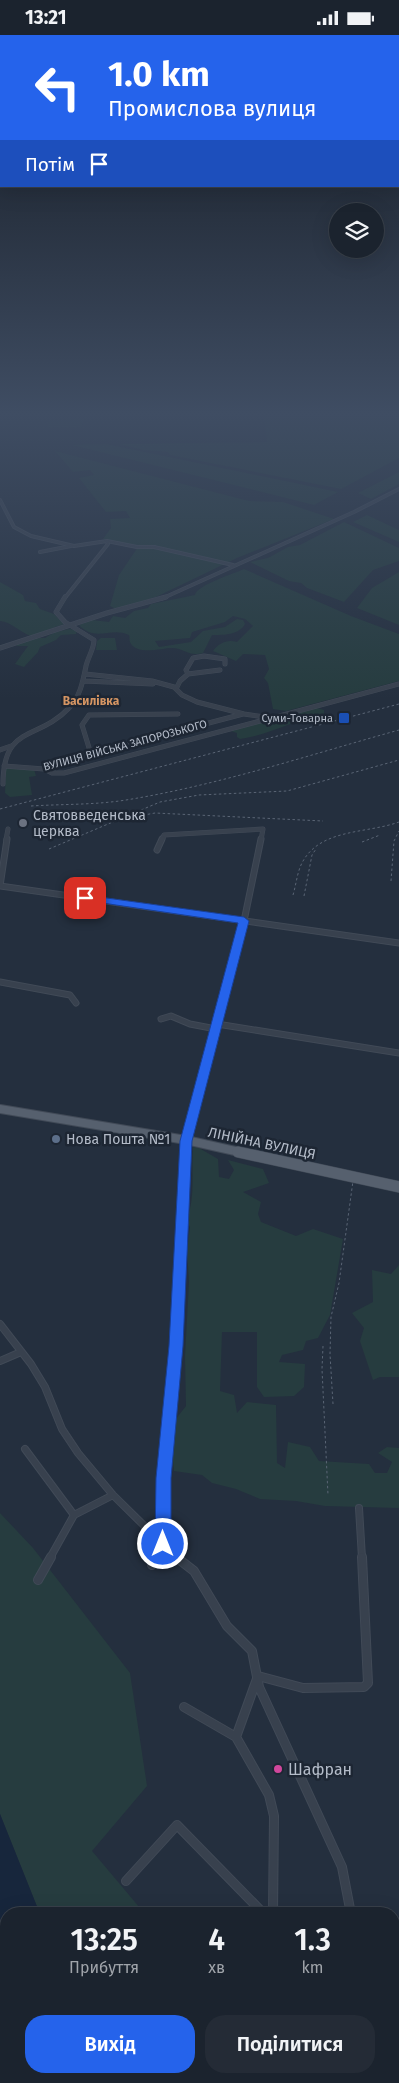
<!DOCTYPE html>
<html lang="uk">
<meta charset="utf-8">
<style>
:root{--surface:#1b232e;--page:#242b36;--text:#f1f3f6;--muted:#a0a4aa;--line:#39404a;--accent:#2563eb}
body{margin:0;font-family:"Fira Sans",sans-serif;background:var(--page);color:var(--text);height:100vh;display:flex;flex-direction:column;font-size:19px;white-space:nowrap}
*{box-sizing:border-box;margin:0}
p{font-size:16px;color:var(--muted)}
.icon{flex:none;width:28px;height:28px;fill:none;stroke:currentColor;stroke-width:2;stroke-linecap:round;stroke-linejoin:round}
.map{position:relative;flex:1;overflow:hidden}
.panel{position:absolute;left:0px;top:1872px;width:400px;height:176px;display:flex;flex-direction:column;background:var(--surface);border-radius:20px 20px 0 0;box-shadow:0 5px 20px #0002,0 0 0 1px var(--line)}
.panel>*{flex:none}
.hud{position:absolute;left:0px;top:0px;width:400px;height:152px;box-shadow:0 5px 20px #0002,0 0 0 1px var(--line);background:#2563eb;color:#fff;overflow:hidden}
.tools{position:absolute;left:329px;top:168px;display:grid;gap:10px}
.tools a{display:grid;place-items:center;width:55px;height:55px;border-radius:50%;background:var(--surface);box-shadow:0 5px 20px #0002,0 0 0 1px var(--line);font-size:25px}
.pin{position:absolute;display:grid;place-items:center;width:42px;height:42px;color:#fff;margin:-21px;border-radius:10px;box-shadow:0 2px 8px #0006}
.me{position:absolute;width:55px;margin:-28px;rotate:0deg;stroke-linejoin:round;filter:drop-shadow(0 0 4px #0008)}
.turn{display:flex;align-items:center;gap:18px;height:105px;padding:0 25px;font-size:22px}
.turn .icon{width:65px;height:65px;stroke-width:2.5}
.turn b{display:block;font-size:35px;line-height:42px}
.then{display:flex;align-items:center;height:48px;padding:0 25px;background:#0003;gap:10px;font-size:19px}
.eta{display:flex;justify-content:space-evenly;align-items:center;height:85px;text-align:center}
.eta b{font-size:30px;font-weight:600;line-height:35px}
.action{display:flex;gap:10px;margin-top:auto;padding:10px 25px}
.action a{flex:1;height:58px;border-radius:20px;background:var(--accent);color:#fff;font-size:20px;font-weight:600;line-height:58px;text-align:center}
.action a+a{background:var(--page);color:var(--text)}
.status{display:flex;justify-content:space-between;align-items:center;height:35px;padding:0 25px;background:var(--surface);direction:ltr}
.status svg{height:14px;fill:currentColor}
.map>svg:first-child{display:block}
</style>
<div class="status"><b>13:21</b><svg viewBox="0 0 49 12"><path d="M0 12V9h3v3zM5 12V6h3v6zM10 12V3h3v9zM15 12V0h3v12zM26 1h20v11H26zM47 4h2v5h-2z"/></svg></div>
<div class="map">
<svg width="399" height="2048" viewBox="0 0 399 2048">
<rect width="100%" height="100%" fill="#242f3e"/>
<!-- green -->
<path fill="#263c3f" d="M 264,377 L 399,377 L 399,423 L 341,454 L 170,420 L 168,417 L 143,415 L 119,409 L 267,407 Z
M 84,384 L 81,392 L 48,392 L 50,385 Z
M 106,409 L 338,457 L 314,470 L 72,410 Z
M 55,416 L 249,466 L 283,467 L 334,484 L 237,523 L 156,562 L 116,574 L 110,571 L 119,540 L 138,512 L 103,504 L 111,493 L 110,484 L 130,483 L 126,476 L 106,477 L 79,443 L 94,440 L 90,435 L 73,437 Z
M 399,437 L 399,449 L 371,464 L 358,458 Z
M 367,480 L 399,495 L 399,507 L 353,487 Z
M 344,487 L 399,513 L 399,526 L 373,535 L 344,567 L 307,553 L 301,548 L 289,546 L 250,527 L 268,523 L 288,512 L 300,510 Z
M 244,534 L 351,581 L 399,599 L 399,646 L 286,676 L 273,674 L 268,648 L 264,643 L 269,634 L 265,620 L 243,619 L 236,626 L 213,616 C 219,608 227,604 237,607 L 253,591 L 245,584 L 233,581 L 225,587 L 192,597 L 190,603 L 155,606 L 159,612 L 191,607 L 203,596 L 225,592 L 237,584 L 243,585 L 245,589 C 239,600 224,600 212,600 L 203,618 C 187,622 185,613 172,613 C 162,613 136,621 130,607 C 129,605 130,602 129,600 C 111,591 96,608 79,590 L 92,585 L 109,587 L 113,581 L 125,583 L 134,576 L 148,573 L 151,569 L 195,560 C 197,550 233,539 244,534 Z
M 399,537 L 399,590 L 357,573 L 372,553 Z
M 0,547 L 23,560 L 25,566 L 36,568 L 40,574 L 54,579 L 64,589 L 31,601 C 19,597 12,587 0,586 Z
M 70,594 L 77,596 L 76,599 L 61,600 L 56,605 L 40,612 L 38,617 L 24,632 L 15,629 L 28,611 L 17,611 L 16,609 L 32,603 L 45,603 L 55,597 Z
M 101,603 L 115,603 L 117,615 L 96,615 L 97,606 Z
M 317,673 L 324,675 L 324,680 C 295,684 270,700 240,704 L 237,702 L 237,698 L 231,696 Z
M 6,732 L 34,734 L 36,741 L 29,742 L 32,760 L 10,762 L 5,758 Z
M 193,1112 L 199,1113 L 218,1124 L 219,1142 L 229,1144 L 234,1135 L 228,1125 L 263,1134 L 269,1148 L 243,1157 L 261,1167 L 258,1179 L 261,1187 L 296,1201 L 313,1194 L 343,1204 L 330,1280 L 318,1303 L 306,1306 L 303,1315 L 282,1320 L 279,1327 L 305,1329 L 304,1352 L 294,1361 L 264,1362 L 257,1352 L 257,1297 L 222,1297 L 220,1356 L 234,1360 L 237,1378 L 247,1367 L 276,1370 L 277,1428 L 285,1433 L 288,1407 L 310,1412 L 319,1426 L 369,1429 L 375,1438 L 387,1438 L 392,1427 L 378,1418 L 387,1412 L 399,1413 L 399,1473 L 325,1471 L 296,1466 L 260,1464 L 236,1454 L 212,1448 L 202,1440 L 174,1436 L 172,1418 L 175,1385 L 186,1371 L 185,1321 L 189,1247 L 187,1215 L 190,1192 L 186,1186 C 196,1164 191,1136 193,1112 Z
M 399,1230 L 399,1342 L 380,1342 L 373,1345 L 360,1306 L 364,1293 L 352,1278 L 373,1267 L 372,1235 L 391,1239 Z
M 0,1478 L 33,1513 L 130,1638 L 147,1751 L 92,1816 L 145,1879 L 40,1879 L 0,1779 Z
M 117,2043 L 205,2043 L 209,2048 L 119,2048 Z"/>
<!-- water -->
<path fill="#17263c" d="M 0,1779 L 40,1879 L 6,1879 L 6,2042 L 117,2042 L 119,2048 L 0,2048 Z"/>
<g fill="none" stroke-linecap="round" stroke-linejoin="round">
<defs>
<path id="minor-far4" d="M 0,465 L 14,492 L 31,501 L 74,511 L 107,506 L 137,512 L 154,512 L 233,530
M 40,517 L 71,511
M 64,564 L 108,509 L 107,506
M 161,564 L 354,477 L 399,454"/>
<path id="minor-far3" d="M 0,613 L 107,578 L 166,562
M 85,639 L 152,646 L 174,652 L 182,660 L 197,667 L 244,679 L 272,683 L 399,649
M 188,639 L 220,635
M 84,646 L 153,649
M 176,654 L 180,646 L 188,639 L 186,635 L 193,623 L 204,621 L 225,624 L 225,629
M 0,715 L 11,711
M 88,719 L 90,716 L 82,690 L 89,680 L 178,679
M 4,731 L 44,734 L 49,730 L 243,679
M 44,734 L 52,738 L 64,738 L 268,684
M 3,749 C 3,689 38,706 69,673 C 80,662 83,646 86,631 C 88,622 94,614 94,605 L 65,587 L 56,577 L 65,562
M 6,805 L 8,794
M 162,805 L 164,800 L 263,794 L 261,805"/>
<path id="minor-far2" d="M 157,815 L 162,804
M 0,851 L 399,908
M 0,851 L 7,804
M 0,947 L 70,960 L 76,968
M 161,984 L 171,981 L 190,989 L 216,994
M 217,989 L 399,1018
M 185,1118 L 186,1105 L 244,886 L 261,804"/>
<path id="minor-far1" d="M 0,1289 L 31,1329 L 45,1352 L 62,1394 L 78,1418 L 113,1460 L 177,1523
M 0,1326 L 21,1317
M 25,1414 L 74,1480
M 359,1473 L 362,1523
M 50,1523 L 74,1480 L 113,1460
M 156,1523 L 163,1509 L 163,1443 L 176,1311 L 185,1117"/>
<path id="minor" d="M 176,1522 L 194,1536 L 227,1591 L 252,1616 L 259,1652 L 342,1832 L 351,1879
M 152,1530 L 156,1522
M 38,1545 L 51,1522
M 184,1672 L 236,1702 L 269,1760 L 274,1781 L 273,1879
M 236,1702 L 258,1641 L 303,1653 L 364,1652 L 368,1648 L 362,1522
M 126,1846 L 177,1790 L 264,1879
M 370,2042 L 370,2048"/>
<path id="primary-far1" d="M 0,1074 L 186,1105 L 244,1118"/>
<path id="primary" d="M 238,1117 L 399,1152"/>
</defs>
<!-- minor-far4 casing -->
<use href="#minor-far4" stroke="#414a57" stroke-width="4"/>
<!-- minor-far3 casing -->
<use href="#minor-far3" stroke="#414a57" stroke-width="5"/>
<!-- minor-far2 casing -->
<use href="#minor-far2" stroke="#414a57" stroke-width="7"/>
<!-- minor-far1 casing -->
<use href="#minor-far1" stroke="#414a57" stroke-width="8"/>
<!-- minor casing -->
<use href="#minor" stroke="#414a57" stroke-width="10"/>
<!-- primary-far1 casing -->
<use href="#primary-far1" stroke="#414a57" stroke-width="10"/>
<!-- primary casing -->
<use href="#primary" stroke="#414a57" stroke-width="12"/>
<!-- minor-far4 -->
<use href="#minor-far4" stroke="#38414e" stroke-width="2.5"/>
<!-- minor-far3 -->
<use href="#minor-far3" stroke="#38414e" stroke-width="4"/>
<!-- minor-far2 -->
<use href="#minor-far2" stroke="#38414e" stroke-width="5"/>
<!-- minor-far1 -->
<use href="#minor-far1" stroke="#38414e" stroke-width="6"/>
<!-- minor -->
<use href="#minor" stroke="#38414e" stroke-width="8"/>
<!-- primary-far1 -->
<use href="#primary-far1" stroke="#56606e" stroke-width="8"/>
<!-- primary -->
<use href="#primary" stroke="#56606e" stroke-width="11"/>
<!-- rail -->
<path stroke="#5a6575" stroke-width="1" stroke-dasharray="2.5 2.5" stroke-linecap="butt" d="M 31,771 C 63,769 95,770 126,765 C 219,750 309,720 399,695
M 0,774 L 399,669
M 133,782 L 155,778 L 323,786
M 362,807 L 380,800
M 49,814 L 160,767 L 199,760 L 287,756 L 399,725
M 391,846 L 394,806 L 399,796
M 293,860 C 296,850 297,839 301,830 C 318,793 366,799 399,787
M 304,861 L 312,820 L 316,814
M 323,1311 L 322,1334 L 328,1460
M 333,1369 L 330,1319 L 331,1282 L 339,1248 L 353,1146"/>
</g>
<!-- sky -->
<linearGradient id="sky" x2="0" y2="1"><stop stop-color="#141a22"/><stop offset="0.57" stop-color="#3f4d63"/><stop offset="1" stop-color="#3f4d63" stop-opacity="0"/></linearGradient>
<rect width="399" height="664" fill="url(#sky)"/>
<!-- route -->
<path fill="#2563eb" stroke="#184099" d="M 85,860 L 244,882 L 249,886 L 192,1106 L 183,1311 L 171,1443 L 171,1509 L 168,1515 L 163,1517 L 157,1515 L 155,1509 L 156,1443 L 169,1311 L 180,1106 L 238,888 L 82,865 L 80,863 Z"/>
<!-- markers -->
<rect fill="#1a4fb4" stroke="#1d2633" stroke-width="2" x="338" y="677" width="12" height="12" rx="2.5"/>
<circle fill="#6b7280" stroke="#1d2633" stroke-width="2" cx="23" cy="788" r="5"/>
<circle fill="#5c6f8a" stroke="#1d2633" stroke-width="2" cx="56" cy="1104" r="5"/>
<circle fill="#d1479c" stroke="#1d2633" stroke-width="2" cx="278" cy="1734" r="5"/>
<g text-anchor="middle" stroke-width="5" stroke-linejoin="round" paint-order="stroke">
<!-- far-poi labels -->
<g font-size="11" fill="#b4bcc9" stroke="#1d2633" text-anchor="end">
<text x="333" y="687">Суми-Товарна</text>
</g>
<!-- far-street labels -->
<g font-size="11" fill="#b4bcc9" stroke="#1d2633">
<text transform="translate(125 710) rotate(-15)" y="4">ВУЛИЦЯ ВІЙСЬКА ЗАПОРОЗЬКОГО</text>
</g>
<!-- far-neighbourhood labels -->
<g font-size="12" font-weight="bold" fill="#d59563" stroke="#1d2633">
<text x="91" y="670">Василівка</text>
</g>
<!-- poi labels -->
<g font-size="14" fill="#b4bcc9" stroke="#1d2633" text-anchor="start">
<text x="33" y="785">Святовведенська<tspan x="33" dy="16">церква</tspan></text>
<text x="66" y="1109">Нова Пошта №1</text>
</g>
<!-- street labels -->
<g font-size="14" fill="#b4bcc9" stroke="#1d2633">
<text transform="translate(262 1108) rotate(12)" y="5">ЛІНІЙНА ВУЛИЦЯ</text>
</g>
<!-- near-poi labels -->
<g font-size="16" fill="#b4bcc9" stroke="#1d2633" text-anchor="start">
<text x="288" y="1740">Шафран</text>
</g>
</g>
</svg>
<div class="tools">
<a><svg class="icon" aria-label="layers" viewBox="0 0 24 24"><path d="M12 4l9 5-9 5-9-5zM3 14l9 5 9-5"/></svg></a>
</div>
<div class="pin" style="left:85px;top:863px;background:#d93025"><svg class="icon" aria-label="arrive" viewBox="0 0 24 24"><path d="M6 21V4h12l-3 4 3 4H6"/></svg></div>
<svg class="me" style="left:163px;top:1509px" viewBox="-20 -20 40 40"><circle r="17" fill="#2563eb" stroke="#fff" stroke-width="3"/><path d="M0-11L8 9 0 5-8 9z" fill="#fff"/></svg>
<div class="hud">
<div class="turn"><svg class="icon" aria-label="left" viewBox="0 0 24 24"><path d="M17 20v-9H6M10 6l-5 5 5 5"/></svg><div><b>1.0 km</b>Промислова вулиця</div></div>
<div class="then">Потім<svg class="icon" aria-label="arrive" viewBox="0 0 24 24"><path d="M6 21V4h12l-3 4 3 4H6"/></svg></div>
</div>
<section class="panel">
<div class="eta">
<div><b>13:25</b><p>Прибуття</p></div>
<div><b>4</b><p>хв</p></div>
<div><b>1.3</b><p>km</p></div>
</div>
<div class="action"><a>Вихід</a><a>Поділитися</a></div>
</section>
</div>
